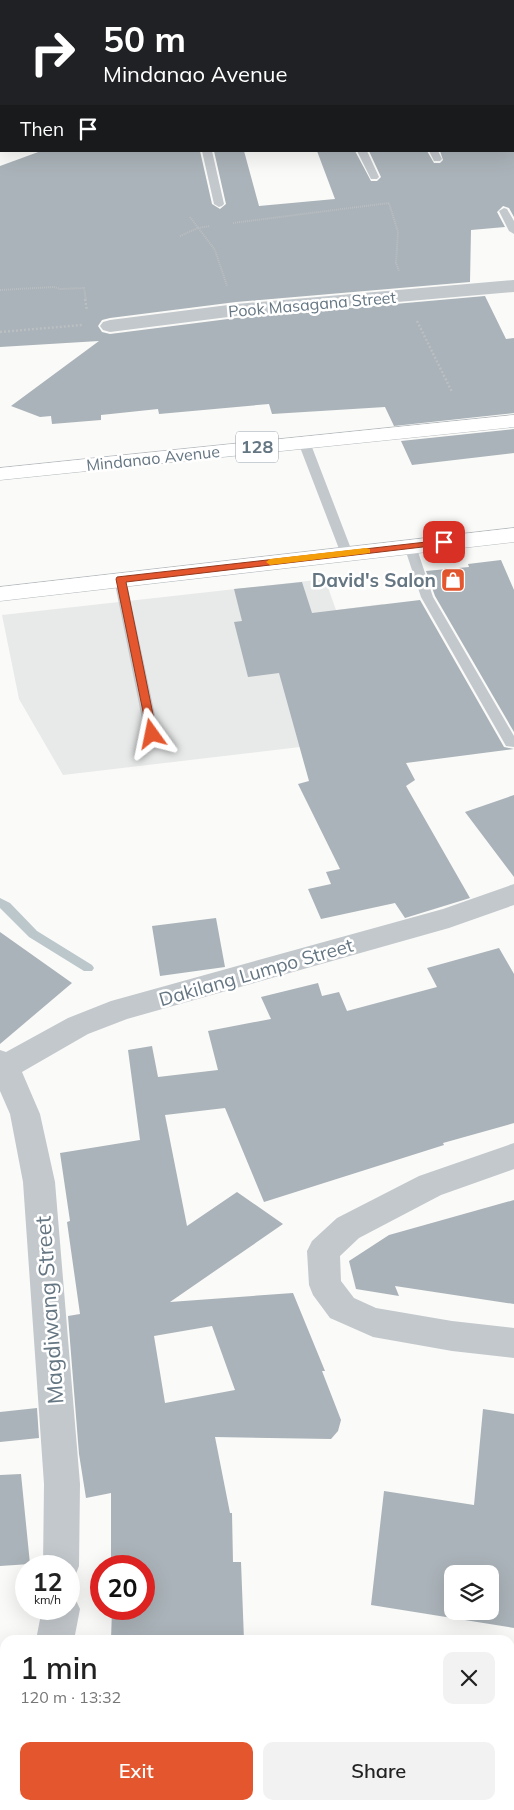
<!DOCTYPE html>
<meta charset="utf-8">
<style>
:root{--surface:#fff;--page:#f2f2f2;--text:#222;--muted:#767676;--accent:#e4572e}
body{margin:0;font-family:Mulish,sans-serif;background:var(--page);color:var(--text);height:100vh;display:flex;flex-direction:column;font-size:19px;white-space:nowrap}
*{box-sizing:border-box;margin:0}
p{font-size:16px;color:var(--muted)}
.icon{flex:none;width:28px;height:28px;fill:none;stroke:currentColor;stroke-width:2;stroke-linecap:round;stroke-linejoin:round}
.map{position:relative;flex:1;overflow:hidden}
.sheet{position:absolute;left:0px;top:1635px;width:515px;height:175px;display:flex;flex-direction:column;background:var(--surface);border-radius:15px 15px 0 0;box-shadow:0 5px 20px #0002}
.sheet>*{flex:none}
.banner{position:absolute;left:0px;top:0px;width:515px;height:152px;box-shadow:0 5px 20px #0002;background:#202124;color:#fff;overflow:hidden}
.tools{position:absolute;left:444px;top:1565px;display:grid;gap:10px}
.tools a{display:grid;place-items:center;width:55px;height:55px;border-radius:10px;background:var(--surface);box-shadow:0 5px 20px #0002;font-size:25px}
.speed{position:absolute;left:15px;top:1555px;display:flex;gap:10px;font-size:25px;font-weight:700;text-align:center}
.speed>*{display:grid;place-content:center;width:65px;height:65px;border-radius:50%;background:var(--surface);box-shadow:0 5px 20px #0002;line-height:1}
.speed small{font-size:12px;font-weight:400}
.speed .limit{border:8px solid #d22;background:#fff;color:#111}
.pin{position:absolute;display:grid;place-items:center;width:42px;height:42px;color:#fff;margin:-21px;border-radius:10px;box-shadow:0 2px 8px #0006}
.me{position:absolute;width:55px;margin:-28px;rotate:348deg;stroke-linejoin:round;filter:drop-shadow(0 0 4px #0008)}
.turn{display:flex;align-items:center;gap:18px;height:105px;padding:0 20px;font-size:22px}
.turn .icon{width:65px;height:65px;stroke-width:2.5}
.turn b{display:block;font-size:35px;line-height:42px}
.then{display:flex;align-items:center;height:48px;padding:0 20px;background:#0003;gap:10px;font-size:19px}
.round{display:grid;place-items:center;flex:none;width:52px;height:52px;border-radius:10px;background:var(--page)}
.summary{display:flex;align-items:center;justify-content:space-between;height:85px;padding:0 20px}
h1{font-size:30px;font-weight:600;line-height:38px}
.cta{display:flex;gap:10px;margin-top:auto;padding:10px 20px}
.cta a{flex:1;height:58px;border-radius:10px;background:var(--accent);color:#fff;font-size:20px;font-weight:600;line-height:58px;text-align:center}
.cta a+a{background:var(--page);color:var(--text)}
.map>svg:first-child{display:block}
</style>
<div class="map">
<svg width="514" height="1810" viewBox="0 0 514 1810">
<rect width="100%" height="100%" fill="#fafaf8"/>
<!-- built -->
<path fill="#e8e9e9" d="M 325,579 L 336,610 L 383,604 L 427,725 L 300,747 L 63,775 L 19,699 L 2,615 Z"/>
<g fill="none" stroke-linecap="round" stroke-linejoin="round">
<!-- stream -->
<path fill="#bbc7cb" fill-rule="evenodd" d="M 0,898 L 10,903 L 37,931 L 92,965 L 94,968 L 92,971 L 84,971 L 29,937 L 0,908 Z"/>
</g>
<!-- building -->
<path fill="#aab3b9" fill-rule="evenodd" d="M 41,151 L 200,151 L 212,204 L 220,209 L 226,204 L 214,151 L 244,151 L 259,206 L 335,199 L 317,151 L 355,151 L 371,181 L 377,181 L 381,177 L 369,151 L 427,151 L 434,163 L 440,163 L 443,160 L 440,151 L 514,151 L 514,217 L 509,208 L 503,206 L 497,212 L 505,227 L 471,230 L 470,282 L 236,302 L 110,318 L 102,320 L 98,326 L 102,332 L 110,334 L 236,318 L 485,296 L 506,339 L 514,338 L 514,413 L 394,426 L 385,407 L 272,414 L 269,404 L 159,414 L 158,409 L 101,415 L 101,420 L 52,424 L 51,416 L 40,417 L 11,406 L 99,341 L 0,347 L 0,166 Z
M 514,429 L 514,453 L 412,465 L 401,441 Z
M 501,560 L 514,590 L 514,732 L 435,596 L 426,571 L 469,567 L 468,564 Z
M 302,582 L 312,613 L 420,600 L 504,747 L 514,749 L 406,763 L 415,780 L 406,786 L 470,898 L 405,918 L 395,903 L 321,919 L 308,889 L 331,884 L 326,872 L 340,869 L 298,784 L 309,781 L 279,673 L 248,677 L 234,622 L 242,621 L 234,589 Z
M 514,795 L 514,877 L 465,812 Z
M 216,918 L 225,967 L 160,976 L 152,926 Z
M 0,932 L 72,983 L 0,1044 Z
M 499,948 L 514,974 L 514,1123 L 443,1143 L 444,1145 L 264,1202 L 225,1108 L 165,1115 L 187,1226 L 237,1192 L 283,1224 L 170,1302 L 293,1293 L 325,1371 L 322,1371 L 341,1420 L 338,1431 L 331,1439 L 215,1437 L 230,1513 L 232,1513 L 233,1562 L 241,1562 L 244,1640 L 111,1640 L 112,1609 L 144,1609 L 144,1566 L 112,1566 L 112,1561 L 111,1561 L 111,1493 L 86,1498 L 79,1454 L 68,1316 L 80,1314 L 67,1222 L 70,1221 L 60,1153 L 140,1140 L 128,1050 L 152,1046 L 158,1077 L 218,1070 L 208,1031 L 271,1019 L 261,997 L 318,983 L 322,996 L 339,992 L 347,1011 L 437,987 L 427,968 ZM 212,1326 L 235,1390 L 165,1403 L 154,1336 Z
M 514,1200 L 514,1304 L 395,1286 L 399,1296 L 356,1289 L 349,1261 L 389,1235 Z
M 37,1408 L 39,1438 L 0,1442 L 0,1412 Z
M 483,1409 L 514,1414 L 514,1628 L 371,1605 L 384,1491 L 474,1505 ZM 452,1574 L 490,1574 L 490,1611 L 452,1611 Z
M 21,1474 L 30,1564 L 0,1566 L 0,1475 Z"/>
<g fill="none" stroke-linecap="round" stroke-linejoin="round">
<defs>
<path id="primary" d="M 514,415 L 514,427 L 0,480 L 0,468 Z
M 514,528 L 514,542 L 0,601 L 0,587 Z"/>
</defs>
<!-- primary casing -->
<use href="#primary" stroke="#b5babe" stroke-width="1"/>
<!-- path-far1 -->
<path stroke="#bbbfc2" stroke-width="2" stroke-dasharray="1 1" stroke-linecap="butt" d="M 190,217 L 215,250 L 227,286
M 233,223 L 389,203 L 398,232 L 396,263 L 399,271
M 180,236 L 198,228 L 210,226
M 0,290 L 54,287 L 60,289 L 84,288 L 86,300"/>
<!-- path -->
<path stroke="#bbbfc2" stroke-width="2.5" stroke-dasharray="2 2" stroke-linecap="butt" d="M 85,299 L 87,311
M 417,321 L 452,392
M 0,332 L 82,325"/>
<!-- service -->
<path fill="#c3c8cc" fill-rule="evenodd" d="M 202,151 L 212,151 L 224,204 L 222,206 L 219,207 L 214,204 Z
M 357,151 L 367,151 L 379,177 L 377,179 L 371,179 Z
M 429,151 L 438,151 L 442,159 L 440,161 L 434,161 Z
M 504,208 L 507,209 L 514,221 L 514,234 L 509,231 L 499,211 Z
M 304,439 L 310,442 L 353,554 L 351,557 L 347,558 L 341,554 L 298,442 Z
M 410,542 L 416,546 L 433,597 L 514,736 L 514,747 L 506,746 L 421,597 L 404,546 Z
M 120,575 L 126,579 L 159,734 L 157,737 L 147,737 L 145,734 L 114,579 Z"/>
<!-- minor -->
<path fill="#c3c8cc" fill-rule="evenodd" d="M 514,280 L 514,292 L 236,316 L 110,332 L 103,330 L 100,326 L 103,322 L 110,320 L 236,304 Z
M 514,884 L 514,905 L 449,928 L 127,1019 L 88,1034 L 22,1072 L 40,1114 L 55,1182 L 80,1484 L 79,1566 L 74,1579 L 69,1581 L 69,1566 L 43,1566 L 44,1484 L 23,1182 L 10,1114 L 0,1091 L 0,1050 L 6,1052 L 68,1018 L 111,1001 L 443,909 Z
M 514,1143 L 514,1169 L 441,1195 L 359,1238 L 340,1256 L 341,1281 L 354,1298 L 376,1308 L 452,1321 L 514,1328 L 514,1358 L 452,1351 L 373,1337 L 330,1318 L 313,1295 L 309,1285 L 307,1251 L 312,1241 L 337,1218 L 419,1176 Z
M 69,1594 L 74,1596 L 80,1609 L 74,1640 L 36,1640 L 42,1609 L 69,1609 Z
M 510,1665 L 514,1666 L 514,1704 L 510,1703 Z
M 0,1696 L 5,1698 L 5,1736 L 0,1734 Z
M 5,1787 L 5,1805 L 30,1805 L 28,1810 L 0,1810 L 0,1789 Z"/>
<!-- tertiary -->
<path fill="#c3c8cc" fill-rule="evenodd" d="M 0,89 L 1,89 L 1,100 L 0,100 Z"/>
<!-- primary -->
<use href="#primary" fill="#fff" fill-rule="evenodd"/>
</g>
<!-- route -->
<path fill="#e4572e" stroke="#94391e" d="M 444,540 L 449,542 L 448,544 L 126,582 L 157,734 L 156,736 L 148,736 L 116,579 L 117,577 Z"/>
<!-- slow -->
<path fill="#f59e0b" d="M 366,548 L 370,549 L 370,553 L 270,565 L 266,562 L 270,559 Z"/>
<!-- icons -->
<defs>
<symbol id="shop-square" viewBox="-11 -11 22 22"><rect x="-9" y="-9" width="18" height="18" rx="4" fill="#e4572e" stroke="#fff"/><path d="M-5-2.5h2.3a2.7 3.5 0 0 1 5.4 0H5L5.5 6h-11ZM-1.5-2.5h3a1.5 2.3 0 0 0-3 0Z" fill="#fff"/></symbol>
</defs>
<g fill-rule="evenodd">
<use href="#shop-square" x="439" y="566" width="28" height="28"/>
</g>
<g text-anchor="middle" stroke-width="5" stroke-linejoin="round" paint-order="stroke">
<!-- far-street labels -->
<g font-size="16" fill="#657683" stroke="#fff">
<text transform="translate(312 304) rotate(-5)" y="6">Pook Masagana Street</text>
<text transform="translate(153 458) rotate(-6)" y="6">Mindanao Avenue</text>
</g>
<!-- shield labels -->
<rect fill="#fff" stroke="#939fa8" stroke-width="1" x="236" y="431.5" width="42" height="31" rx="4"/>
<g font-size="18" font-weight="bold" fill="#657683">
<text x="257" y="453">128</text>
</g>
<!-- poi labels -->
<g font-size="19" font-weight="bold" fill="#657683" stroke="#fff" text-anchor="end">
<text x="436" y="587">David's Salon</text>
</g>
<!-- street labels -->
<g font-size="19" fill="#657683" stroke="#fff">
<text transform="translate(256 972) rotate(-16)" y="7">Dakilang Lumpo Street</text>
</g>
<!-- near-street labels -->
<g font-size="22" fill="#657683" stroke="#fff">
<text transform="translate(49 1310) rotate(-94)" y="8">Magdiwang Street</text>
</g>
</g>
</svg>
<div class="tools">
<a><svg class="icon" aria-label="layers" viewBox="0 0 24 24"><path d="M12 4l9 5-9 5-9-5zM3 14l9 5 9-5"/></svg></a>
</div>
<div class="speed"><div>12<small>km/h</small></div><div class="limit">20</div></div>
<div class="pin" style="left:444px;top:542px;background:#d93025"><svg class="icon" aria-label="arrive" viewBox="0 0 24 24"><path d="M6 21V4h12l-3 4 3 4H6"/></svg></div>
<svg class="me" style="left:152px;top:734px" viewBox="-20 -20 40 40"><path d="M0-17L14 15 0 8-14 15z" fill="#e4572e" stroke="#fff" stroke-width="4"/></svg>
<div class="banner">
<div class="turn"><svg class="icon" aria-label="right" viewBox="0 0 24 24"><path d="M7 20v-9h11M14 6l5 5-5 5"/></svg><div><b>50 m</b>Mindanao Avenue</div></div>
<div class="then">Then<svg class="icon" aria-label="arrive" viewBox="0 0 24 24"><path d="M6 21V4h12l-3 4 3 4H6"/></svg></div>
</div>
<section class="sheet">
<div class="summary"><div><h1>1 min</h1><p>120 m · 13:32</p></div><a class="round"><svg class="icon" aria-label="close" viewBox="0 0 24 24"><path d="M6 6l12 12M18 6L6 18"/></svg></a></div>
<div class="cta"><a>Exit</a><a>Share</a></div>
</section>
</div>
